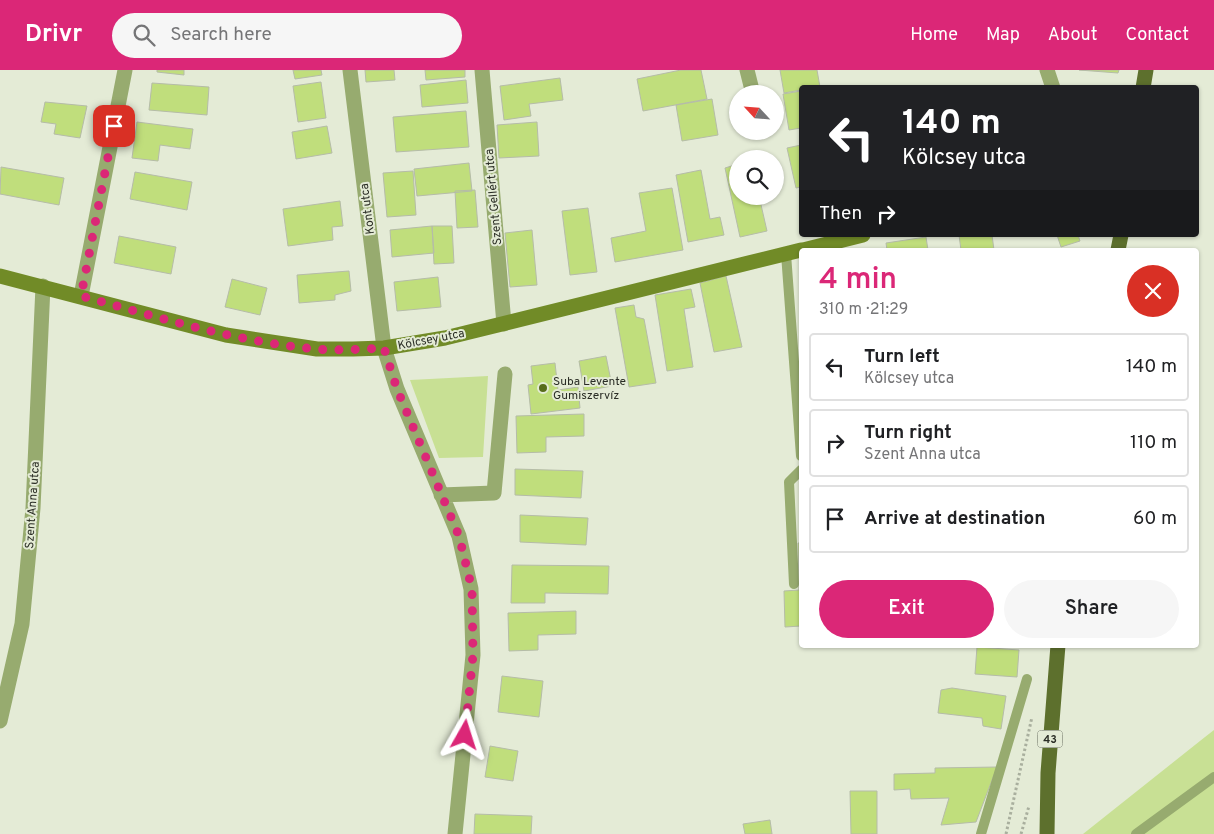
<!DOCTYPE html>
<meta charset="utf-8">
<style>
:root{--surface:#fff;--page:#f6f6f6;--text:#202124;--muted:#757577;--line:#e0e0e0;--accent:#db2777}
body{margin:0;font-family:Overpass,sans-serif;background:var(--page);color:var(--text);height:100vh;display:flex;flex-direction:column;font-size:19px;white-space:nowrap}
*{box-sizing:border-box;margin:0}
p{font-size:16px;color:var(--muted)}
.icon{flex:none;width:28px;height:28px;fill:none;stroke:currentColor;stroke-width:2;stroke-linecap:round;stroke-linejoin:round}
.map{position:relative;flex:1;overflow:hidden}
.sheet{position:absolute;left:799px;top:178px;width:400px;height:400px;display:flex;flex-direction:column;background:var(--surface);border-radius:5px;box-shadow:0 1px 4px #0004}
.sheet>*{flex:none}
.top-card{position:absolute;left:799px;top:15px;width:400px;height:152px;border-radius:5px;box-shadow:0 1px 4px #0004;background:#202124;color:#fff;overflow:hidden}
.needle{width:32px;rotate:296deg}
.controls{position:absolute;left:729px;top:15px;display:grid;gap:10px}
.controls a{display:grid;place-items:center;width:55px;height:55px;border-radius:50%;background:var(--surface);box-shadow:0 1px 4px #0004;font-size:25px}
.pin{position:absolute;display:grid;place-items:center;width:42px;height:42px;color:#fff;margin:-21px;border-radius:10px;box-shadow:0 2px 8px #0006}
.me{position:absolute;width:55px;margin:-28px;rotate:6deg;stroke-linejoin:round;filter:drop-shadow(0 0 4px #0008)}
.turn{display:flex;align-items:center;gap:18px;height:105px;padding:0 20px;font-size:22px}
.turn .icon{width:65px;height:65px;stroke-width:2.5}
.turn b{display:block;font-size:35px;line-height:42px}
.then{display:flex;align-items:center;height:48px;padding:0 20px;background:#0003;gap:10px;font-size:19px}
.round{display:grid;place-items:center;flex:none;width:52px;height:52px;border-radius:26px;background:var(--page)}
.overview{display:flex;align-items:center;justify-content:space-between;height:85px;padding:0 20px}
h1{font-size:30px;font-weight:600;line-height:38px;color:var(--accent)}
.action{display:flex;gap:10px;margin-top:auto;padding:10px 20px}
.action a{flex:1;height:58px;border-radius:30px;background:var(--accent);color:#fff;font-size:20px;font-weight:600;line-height:58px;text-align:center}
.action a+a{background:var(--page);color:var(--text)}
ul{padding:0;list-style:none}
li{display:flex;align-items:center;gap:15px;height:68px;margin:0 10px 8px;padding:0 10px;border:2px solid var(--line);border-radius:5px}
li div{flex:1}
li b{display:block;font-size:19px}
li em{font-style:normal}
header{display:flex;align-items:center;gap:30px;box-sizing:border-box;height:70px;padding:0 25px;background:var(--accent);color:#fff}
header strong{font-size:24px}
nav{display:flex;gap:28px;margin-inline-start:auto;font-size:18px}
.search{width:350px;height:45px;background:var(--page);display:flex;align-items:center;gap:12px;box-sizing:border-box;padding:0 18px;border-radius:28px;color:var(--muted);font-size:19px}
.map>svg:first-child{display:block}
</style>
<header>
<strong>Drivr</strong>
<div class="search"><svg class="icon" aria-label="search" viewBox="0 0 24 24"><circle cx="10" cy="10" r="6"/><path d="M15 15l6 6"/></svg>Search here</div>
<nav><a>Home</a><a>Map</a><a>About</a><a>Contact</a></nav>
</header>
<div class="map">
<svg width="1214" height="764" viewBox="0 0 1214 764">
<rect width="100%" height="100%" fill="#e4ebd6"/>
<!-- green -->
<path fill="#c8e094" d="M 488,306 L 483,387 L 439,388 L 410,310 Z
M 1214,660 L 1214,764 L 1083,764 L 1205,667 Z"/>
<!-- building -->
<path fill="#c0de7c" stroke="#b5bca8" d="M 157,0 L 184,0 L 184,5 L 157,2 Z
M 293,0 L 321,0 L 322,5 L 295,9 Z
M 365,0 L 394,0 L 395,10 L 366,12 Z
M 425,0 L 465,0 L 465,7 L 426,10 Z
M 681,0 L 701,0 L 707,29 L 643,41 L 637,9 Z
M 780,0 L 817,0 L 820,17 L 801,18 L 801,20 L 784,23 Z
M 1079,0 L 1119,0 L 1118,3 Z
M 560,8 L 563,30 L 529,34 L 531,46 L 504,50 L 500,16 Z
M 466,10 L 468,33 L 422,37 L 420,15 Z
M 321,12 L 326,48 L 298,52 L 293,16 Z
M 152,13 L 209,17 L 207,45 L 149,40 Z
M 801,21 L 801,58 L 789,60 L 783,24 Z
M 712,29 L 718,65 L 682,71 L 676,35 Z
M 45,32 L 87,36 L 80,68 L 54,64 L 56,54 L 41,52 Z
M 466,41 L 469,77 L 396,82 L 393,47 Z
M 137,52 L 193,59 L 190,79 L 160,75 L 158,91 L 132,88 Z
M 537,52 L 539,86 L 499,88 L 497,55 Z
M 327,56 L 332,83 L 296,89 L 292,62 Z
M 801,75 L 801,117 L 796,118 L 787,78 Z
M 469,93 L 472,121 L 417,126 L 414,99 Z
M 738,94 L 738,126 L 759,126 L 767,161 L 740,167 L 725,98 Z
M 1,97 L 64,108 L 59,135 L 0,124 Z
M 701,100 L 710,149 L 720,147 L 724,165 L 688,172 L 676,105 Z
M 413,101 L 416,145 L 387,147 L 383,103 Z
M 135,102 L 192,112 L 187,140 L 130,129 Z
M 672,118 L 683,180 L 615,192 L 611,168 L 646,161 L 639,123 Z
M 475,120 L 478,157 L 457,158 L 455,121 Z
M 340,131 L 343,156 L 332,157 L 333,170 L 288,176 L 283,139 Z
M 588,138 L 597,202 L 570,205 L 562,141 Z
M 432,156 L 452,156 L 454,193 L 434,194 Z
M 432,156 L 434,183 L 392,187 L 390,160 Z
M 532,160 L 537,215 L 510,217 L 505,163 Z
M 959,165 L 992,165 L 994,180 L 961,180 Z
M 1057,165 L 1078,165 L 1080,171 L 1061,177 Z
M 119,166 L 176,177 L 171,204 L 114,193 Z
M 926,167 L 928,180 L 887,180 L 886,173 Z
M 349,201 L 351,221 L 335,225 L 335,230 L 299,233 L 297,205 Z
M 726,206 L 742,277 L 714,282 L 700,213 Z
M 438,207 L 441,237 L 397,241 L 394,212 Z
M 232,209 L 267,218 L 260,245 L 225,237 Z
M 691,219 L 695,237 L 684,239 L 693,297 L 667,301 L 655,225 Z
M 634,235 L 636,247 L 644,249 L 656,313 L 629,317 L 615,238 Z
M 606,286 L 612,316 L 584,321 L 579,291 Z
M 555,293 L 558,320 L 578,317 L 580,338 L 531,344 L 528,315 L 533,314 L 531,296 Z
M 584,344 L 584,366 L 546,367 L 546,382 L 517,383 L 516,346 Z
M 515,399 L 583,401 L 581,428 L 515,425 Z
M 520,445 L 588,448 L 586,475 L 520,472 Z
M 798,473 L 801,473 L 801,556 L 785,557 L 784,521 L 799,520 Z
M 512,495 L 609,496 L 608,524 L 545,523 L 545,533 L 511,533 Z
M 576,541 L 576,564 L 538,565 L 538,580 L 509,581 L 508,543 Z
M 977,577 L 1019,580 L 1017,607 L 975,604 Z
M 502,606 L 543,611 L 539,647 L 498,642 Z
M 952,618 L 1006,626 L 1001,659 L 983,656 L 982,648 L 938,643 L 941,620 Z
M 490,676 L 518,681 L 513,711 L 485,707 Z
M 997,697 L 976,752 L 941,755 L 949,728 L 911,729 L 910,719 L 894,720 L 894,704 L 935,703 L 935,698 Z
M 850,721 L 877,721 L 877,764 L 851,764 Z
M 475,744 L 532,746 L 531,764 L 474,764 Z
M 770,750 L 772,764 L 745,764 L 743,754 Z"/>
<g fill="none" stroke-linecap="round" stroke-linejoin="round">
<!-- path -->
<path stroke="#a9af9e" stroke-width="3" stroke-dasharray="2.5 2.5" stroke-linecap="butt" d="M 1006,764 L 1032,647
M 1021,764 L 1029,736"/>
<!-- lane -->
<path stroke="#97ab6f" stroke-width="10" d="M 786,184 L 801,386
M 794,514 L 789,412 L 801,400
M 981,764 L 1027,609
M 1136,764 L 1214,707"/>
<!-- street -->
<path stroke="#97ab6f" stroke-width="15" d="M 350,0 L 384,278 L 397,319 L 459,466 L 471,519 L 473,585 L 455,764
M 482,0 L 504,254
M 747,0 L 753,24
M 1047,0 L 1053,18
M 81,226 L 125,0
M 441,425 L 494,423 L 505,304
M 0,651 L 22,554 L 33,438 L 43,216"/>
<!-- secondary -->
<path stroke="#718b27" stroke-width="15" d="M 803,180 L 863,165
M 0,206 L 226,265 L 317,279 L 353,279 L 384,278 L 445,268 L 801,180"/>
<!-- primary -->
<path stroke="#5d702d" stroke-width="15" d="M 1143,18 L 1146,0
M 1118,180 L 1121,165
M 1047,764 L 1048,703 L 1058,575"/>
</g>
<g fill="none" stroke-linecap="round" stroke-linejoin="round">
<!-- route -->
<path stroke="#db2777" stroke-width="9" stroke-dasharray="0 16.2" d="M 114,56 L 81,226 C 158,247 236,272 316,279 C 338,281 362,279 384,278 L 397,319 L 459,466 L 472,519 L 473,585 L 465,665"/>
</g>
<!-- markers -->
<circle fill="#576c1b" stroke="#e4ebd6" stroke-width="2" cx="543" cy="318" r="5"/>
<g text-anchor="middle" stroke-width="4" stroke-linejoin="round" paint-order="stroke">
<!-- shield labels -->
<rect fill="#e4ebd6" stroke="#62665a" stroke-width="1" x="1037.5" y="660.5" width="25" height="17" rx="4"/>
<g font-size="11" font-weight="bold" fill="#2a2d25">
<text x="1050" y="673">43</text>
</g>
<!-- street labels -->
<g font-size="12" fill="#2a2d25" stroke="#e4ebd6">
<text transform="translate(493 127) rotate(-95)" y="4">Szent Gellért utca</text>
<text transform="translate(367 139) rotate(-97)" y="4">Kont utca</text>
<text transform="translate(431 269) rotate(-11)" y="4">Kölcsey utca</text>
<text transform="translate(32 435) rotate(-86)" y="4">Szent Anna utca</text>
</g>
<!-- poi labels -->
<g font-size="12" fill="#2a2d25" stroke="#e4ebd6" text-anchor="start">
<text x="553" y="315">Suba Levente<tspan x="553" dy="14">Gumiszervíz</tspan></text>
</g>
</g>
</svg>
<div class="controls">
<a><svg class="needle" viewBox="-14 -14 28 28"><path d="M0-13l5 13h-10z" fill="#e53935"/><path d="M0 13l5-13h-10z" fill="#757577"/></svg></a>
<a><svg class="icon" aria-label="search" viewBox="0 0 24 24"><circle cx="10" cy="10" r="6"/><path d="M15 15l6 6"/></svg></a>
</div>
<div class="pin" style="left:114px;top:56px;background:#d93025"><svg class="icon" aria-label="arrive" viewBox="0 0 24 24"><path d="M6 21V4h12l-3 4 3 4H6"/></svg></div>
<svg class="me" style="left:465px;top:665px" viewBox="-20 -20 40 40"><path d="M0-17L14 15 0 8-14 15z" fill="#db2777" stroke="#fff" stroke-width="4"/></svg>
<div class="top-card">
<div class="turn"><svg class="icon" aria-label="left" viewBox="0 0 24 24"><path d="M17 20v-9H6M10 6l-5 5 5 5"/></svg><div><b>140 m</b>Kölcsey utca</div></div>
<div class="then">Then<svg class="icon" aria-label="right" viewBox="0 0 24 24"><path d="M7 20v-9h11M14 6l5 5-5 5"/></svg></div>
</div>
<section class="sheet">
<div class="overview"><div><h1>4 min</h1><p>310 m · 21:29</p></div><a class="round" style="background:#d93025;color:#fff"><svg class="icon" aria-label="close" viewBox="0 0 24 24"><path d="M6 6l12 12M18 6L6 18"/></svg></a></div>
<ul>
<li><svg class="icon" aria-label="left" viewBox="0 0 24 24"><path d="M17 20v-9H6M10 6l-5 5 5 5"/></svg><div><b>Turn left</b><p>Kölcsey utca</p></div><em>140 m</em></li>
<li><svg class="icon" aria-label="right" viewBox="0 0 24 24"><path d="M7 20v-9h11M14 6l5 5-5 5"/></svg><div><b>Turn right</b><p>Szent Anna utca</p></div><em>110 m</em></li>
<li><svg class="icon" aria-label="arrive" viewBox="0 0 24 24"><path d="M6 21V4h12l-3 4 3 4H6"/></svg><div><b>Arrive at destination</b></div><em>60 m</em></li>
</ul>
<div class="action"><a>Exit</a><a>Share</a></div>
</section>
</div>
